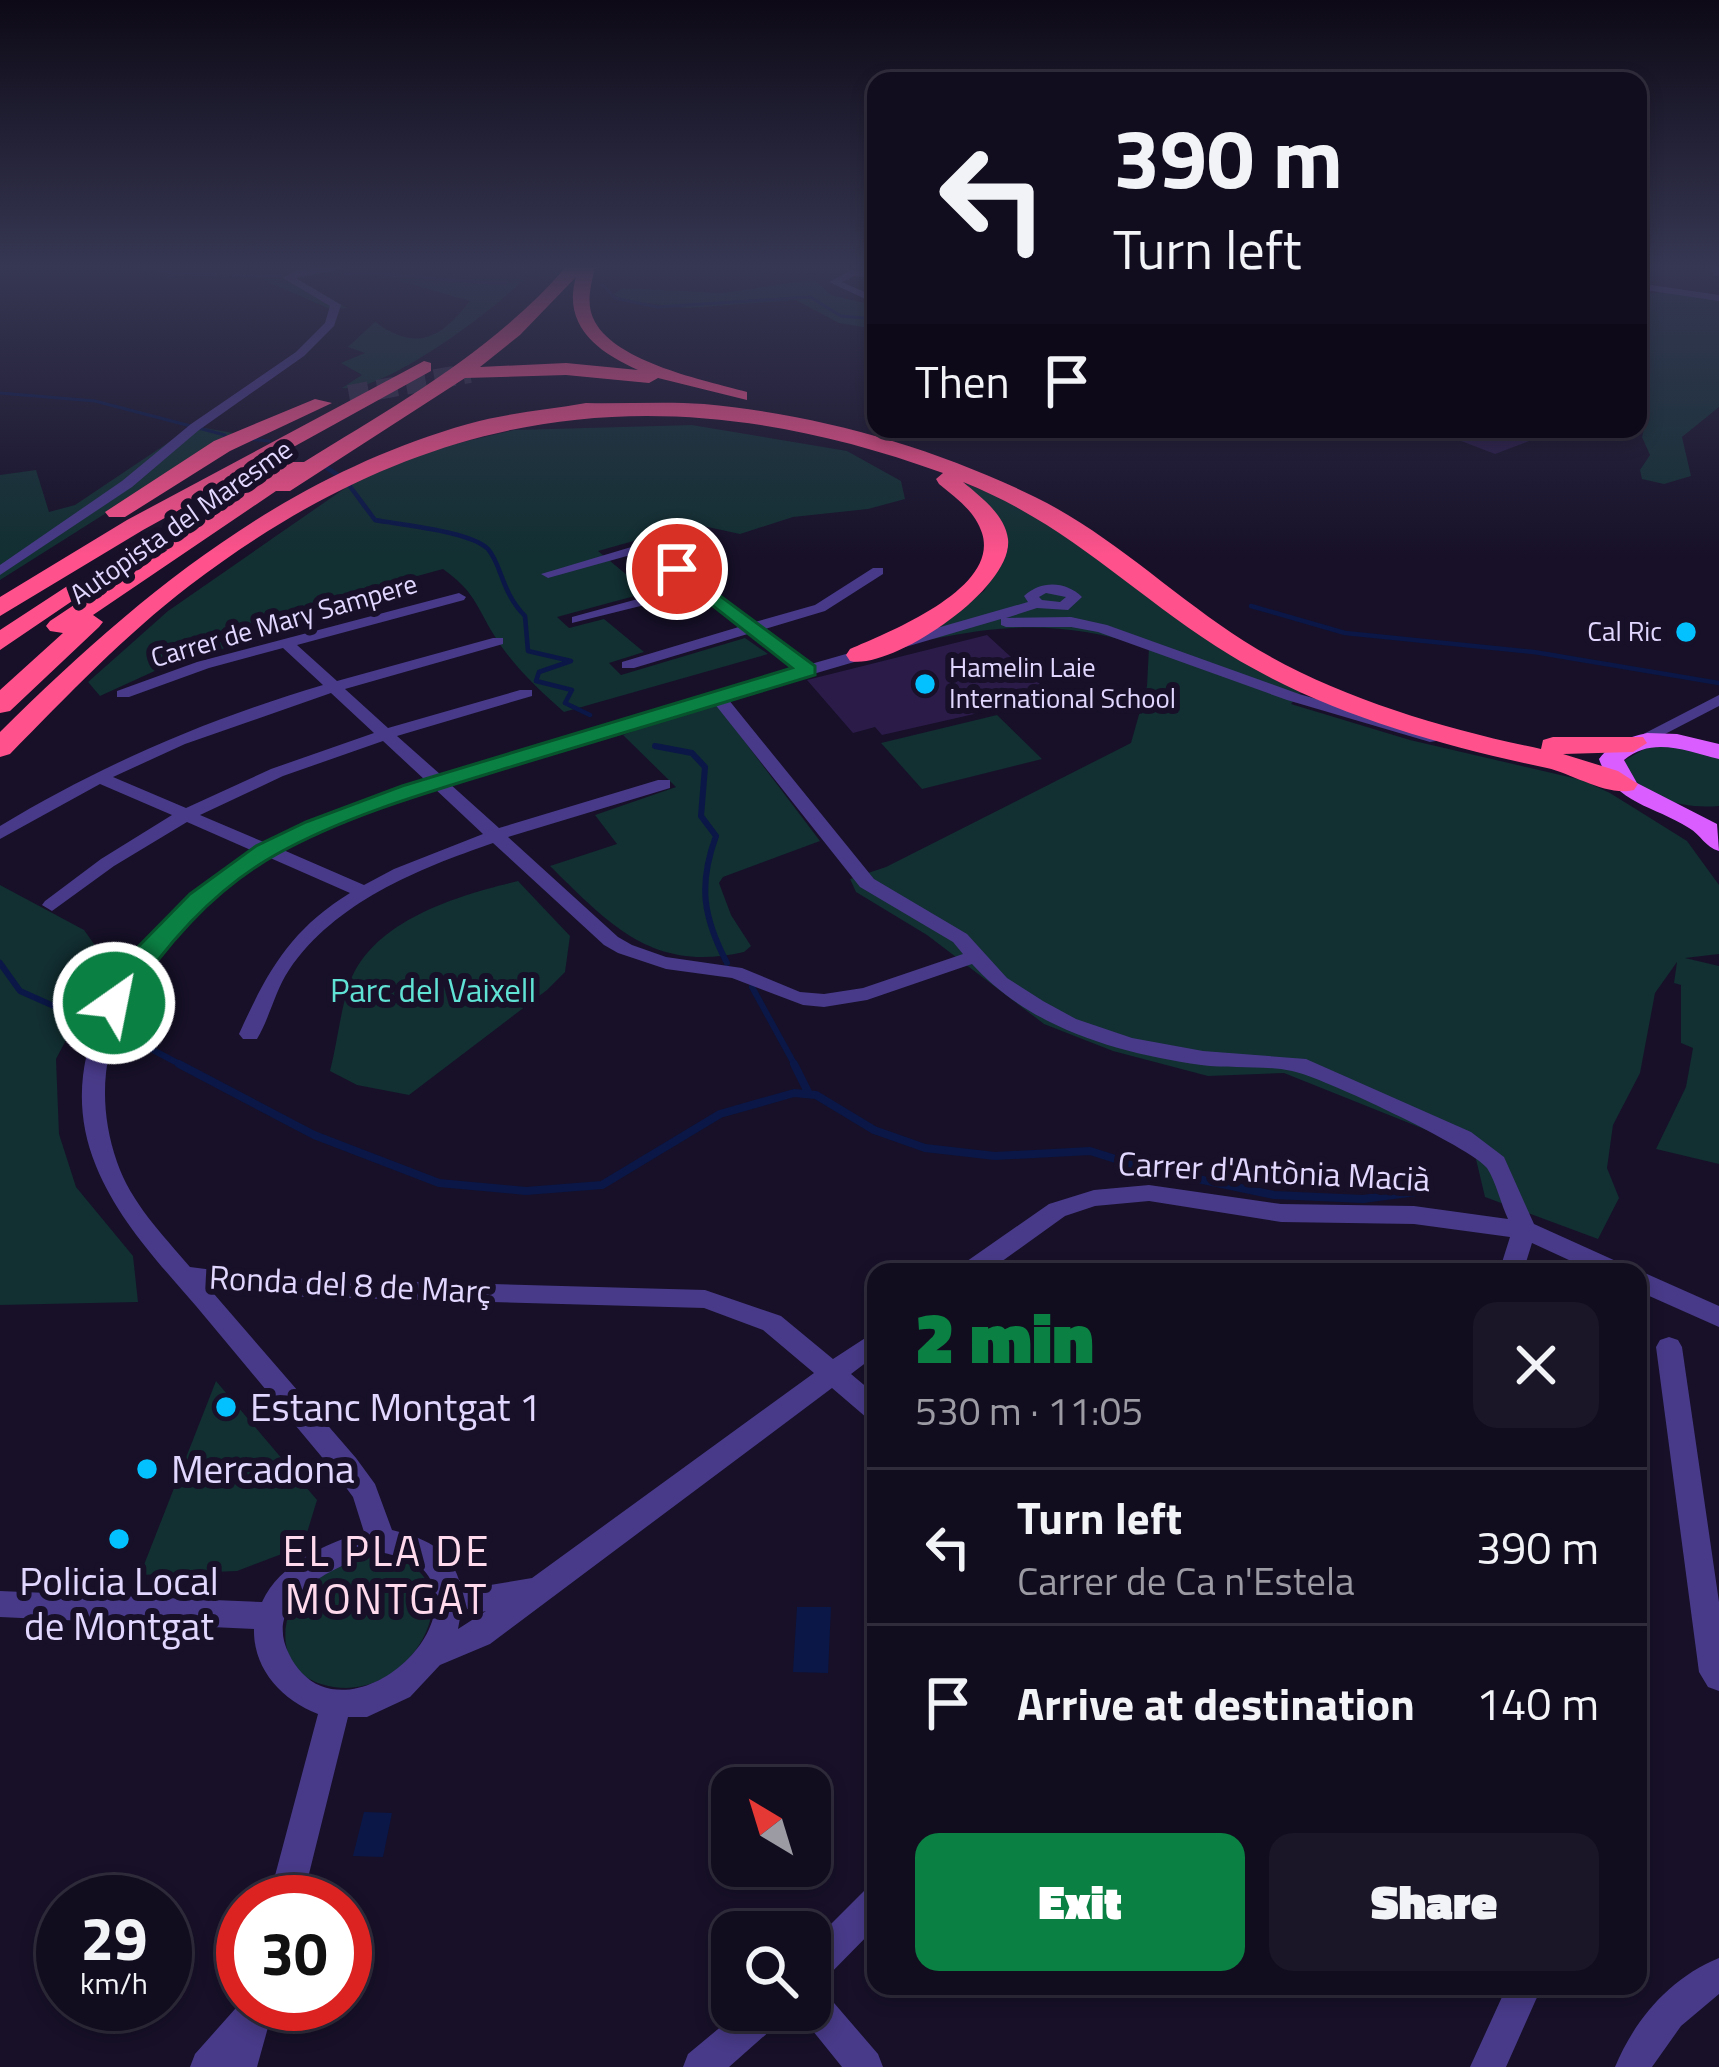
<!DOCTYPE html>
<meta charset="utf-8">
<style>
:root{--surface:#110c1e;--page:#1a1527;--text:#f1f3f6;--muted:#9c9ba4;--line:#302c3c;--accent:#0b8043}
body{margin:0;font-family:"Titillium Web",sans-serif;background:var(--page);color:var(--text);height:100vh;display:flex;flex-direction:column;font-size:45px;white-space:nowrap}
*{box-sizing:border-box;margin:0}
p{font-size:39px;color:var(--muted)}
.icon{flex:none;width:66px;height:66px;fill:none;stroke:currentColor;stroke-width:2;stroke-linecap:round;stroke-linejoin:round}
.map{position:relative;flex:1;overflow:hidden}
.panel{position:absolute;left:867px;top:1263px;width:780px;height:732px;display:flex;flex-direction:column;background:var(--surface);border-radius:24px;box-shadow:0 6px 18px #0003,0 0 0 3px var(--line)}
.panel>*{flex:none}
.guide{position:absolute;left:867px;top:72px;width:780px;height:366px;border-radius:24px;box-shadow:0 6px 18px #0003,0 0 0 3px var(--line);background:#110c1e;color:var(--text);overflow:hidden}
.needle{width:78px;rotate:322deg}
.buttons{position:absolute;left:711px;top:1767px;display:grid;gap:24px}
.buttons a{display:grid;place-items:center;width:120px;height:120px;border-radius:24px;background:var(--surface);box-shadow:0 6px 18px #0003,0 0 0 3px var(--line);font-size:60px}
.speed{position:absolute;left:36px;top:1875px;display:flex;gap:24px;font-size:60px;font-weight:700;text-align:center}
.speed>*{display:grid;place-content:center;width:156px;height:156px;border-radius:50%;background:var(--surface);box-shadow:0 6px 18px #0003,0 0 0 3px var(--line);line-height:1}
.speed small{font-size:30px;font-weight:400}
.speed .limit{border:18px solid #d22;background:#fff;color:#111}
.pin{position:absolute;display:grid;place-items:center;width:102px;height:102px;color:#fff;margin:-51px;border:6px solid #fff;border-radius:50%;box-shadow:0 3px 12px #0007}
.me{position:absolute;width:132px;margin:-66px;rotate:33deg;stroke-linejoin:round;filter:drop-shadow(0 0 9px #0008)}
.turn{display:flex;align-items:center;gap:42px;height:252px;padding:0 48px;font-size:54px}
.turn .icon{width:156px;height:156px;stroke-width:2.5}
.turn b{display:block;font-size:84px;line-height:102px}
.then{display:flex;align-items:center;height:114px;padding:0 48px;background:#0003;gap:24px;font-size:45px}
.round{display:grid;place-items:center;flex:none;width:126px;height:126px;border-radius:24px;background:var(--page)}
.summary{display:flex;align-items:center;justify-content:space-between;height:204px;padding:0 48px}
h1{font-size:72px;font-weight:800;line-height:90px;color:var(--accent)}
.button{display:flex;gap:24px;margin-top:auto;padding:24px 48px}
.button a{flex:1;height:138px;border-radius:24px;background:var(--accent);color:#fff;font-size:48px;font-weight:800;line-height:138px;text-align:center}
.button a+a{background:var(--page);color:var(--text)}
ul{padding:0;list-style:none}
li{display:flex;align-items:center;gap:36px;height:156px;padding:0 48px;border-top:3px solid var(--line)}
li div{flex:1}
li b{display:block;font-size:45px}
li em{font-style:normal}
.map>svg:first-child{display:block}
</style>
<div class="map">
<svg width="1719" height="2067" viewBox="0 0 1719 2067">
<rect width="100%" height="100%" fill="#171028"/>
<!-- green -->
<path fill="#122f32" d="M 115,267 L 285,271 L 299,267 L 401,267 L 433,274 L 536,267 C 507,301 385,394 342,388 L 362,375 L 341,363 L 365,353 L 348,347 L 375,322 C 417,352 440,339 470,301 C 415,287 354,261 297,279 L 347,308 L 330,309 L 254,276 L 166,277 Z
M 814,279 L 831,295 L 876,306 L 876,329 L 839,323 L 796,300 L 687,308 L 623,300 L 613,294 L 623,288 L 723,293 Z
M 1662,292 L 1719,299 L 1719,407 L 1682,437 L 1691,476 L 1664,484 L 1642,479 L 1640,470 L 1650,455 L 1642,437 L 1645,426 L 1638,423 L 1638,295 Z
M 692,425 L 847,451 L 901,481 L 905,499 L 868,509 L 793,517 L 740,534 L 694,524 L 598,551 L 633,580 L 663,572 L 679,584 L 557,617 L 569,628 L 604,619 L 644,652 L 609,663 L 621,675 L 745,638 L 768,654 L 564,712 C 539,690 512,665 494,635 C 475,604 475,592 443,569 L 267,617 L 280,632 L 170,664 L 100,696 L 88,682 L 168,611 L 364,475 L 429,450 L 514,430 Z
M 193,426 L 233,433 L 0,580 L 0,475 L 36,470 L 49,512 L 75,505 Z
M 962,482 L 1022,506 L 1302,691 L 1291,704 L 1410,740 L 1582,780 L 1610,793 L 1687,841 L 1719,885 L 1719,954 L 1685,958 L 1719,966 L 1719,1164 L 1656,1149 L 1686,1087 L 1693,1048 L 1681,1043 L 1681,985 L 1674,983 L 1677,962 L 1655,993 L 1640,1073 L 1613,1125 L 1607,1168 L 1619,1198 L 1598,1239 L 1485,1197 L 1475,1155 L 1449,1139 L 1284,1073 L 1208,1076 L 1113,1051 L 1044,1024 L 927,935 L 856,892 L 850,879 L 886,867 L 1131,743 L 1147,686 L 1149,647 C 1069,623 1015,622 933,639 L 930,629 L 984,591 L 1008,549 L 992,512 Z
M 714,701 L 820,841 L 723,877 L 719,883 L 731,915 L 751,946 L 744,952 C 653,973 610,925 550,866 L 617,844 L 595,815 L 676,787 L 623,735 Z
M 997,715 L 1042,759 L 922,789 L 881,743 Z
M 1648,747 L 1678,747 L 1719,758 L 1719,806 C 1681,809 1647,799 1624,768 L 1625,760 Z
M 518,881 L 570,936 L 565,972 L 547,990 L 409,1095 L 357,1085 L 330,1071 C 337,1044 340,1014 348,988 C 368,921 459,895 518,881 Z
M 0,885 L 84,930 L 107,962 L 56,1059 L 59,1134 L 76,1187 L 133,1256 L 138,1302 L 0,1305 Z
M 216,1381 L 317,1500 L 303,1546 L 237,1571 L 140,1575 Z
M 365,1557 C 491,1551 419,1715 321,1684 C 276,1670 276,1615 307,1586 C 324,1570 343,1564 365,1557 Z"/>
<!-- water -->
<path fill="#0a1747" d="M 797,1607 L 831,1607 L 828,1673 L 793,1672 Z
M 364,1812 L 392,1813 L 383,1857 L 353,1856 Z"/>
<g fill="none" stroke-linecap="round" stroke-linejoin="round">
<!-- stream-far3 -->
<path stroke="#0a1747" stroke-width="3" d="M 144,267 L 178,274 L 281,276
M 346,273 C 400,272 452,283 506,283
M 602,284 L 615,298 L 657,307 L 810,297 L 841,316 L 876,319
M 0,393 L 95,401 L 225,435
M 250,439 L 269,441"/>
<!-- stream-far2 -->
<path stroke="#0a1747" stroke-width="4.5" d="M 327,468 L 338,475
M 349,485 L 375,520 C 401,525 470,531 488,549 C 502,565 501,592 525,616 L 528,651 L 571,661 L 539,672 L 536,681 L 572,690 L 565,703 L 590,715
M 1251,606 L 1345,633 L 1534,652 L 1719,683"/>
<!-- stream-far1 -->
<path stroke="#0a1747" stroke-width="6" d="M 655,746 L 692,753 L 705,767 L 701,816 L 716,836 C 698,885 703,917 727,963
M 0,963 L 20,991 L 74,1015
M 752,987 L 796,1067
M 136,1041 L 185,1067"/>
<!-- stream -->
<path stroke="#0a1747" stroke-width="8" d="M 179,1064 L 314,1135 L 439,1183 L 526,1191 L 602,1185 L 720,1114 L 794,1093 L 816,1095 L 874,1130 L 925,1148 L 995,1156 L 1090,1151 L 1141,1167 L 1274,1195 L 1363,1199 L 1424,1191
M 794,1064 L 809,1094"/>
</g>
<!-- building -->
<path fill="#2b1b49" d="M 1430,429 L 1557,429 L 1558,430 L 1495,454 Z
M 987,635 L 1049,692 L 1040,694 L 1044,698 L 882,735 L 875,727 L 853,733 L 807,680 Z"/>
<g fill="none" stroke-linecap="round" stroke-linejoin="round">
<!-- highway-tunnel -->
<path stroke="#352e48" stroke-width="20" stroke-dasharray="20 9" stroke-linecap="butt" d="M 349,395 L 470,373"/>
<!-- street -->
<path fill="#483a88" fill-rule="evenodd" d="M 322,267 L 350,267 L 296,278 L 341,305 L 334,326 L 304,356 L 199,430 L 132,487 L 0,575 L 0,565 L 122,481 L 191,424 L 296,352 L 325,323 L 330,306 L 283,278 L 297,270 Z
M 1709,267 L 1719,267 L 1719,276 L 1714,275 Z
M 852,270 L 876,272 L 876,278 L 854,276 L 842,282 L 876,297 L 876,304 L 829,282 Z
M 1638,283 L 1719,295 L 1719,301 L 1638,289 Z
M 696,529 L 701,530 L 701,536 L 658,548 L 755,622 L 815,605 L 873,568 L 883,568 L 883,574 L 825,611 L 765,629 L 811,664 L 1028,602 L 1024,596 C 1041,580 1066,581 1082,597 L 1068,610 L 1037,608 L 1006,618 L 1071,617 L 1107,625 L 1299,694 L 1436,733 L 1436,741 L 1430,742 L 1287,700 L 1098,632 L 1071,627 L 1006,627 L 1001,625 L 1001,619 L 728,699 L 874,879 L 967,934 L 1007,978 L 1043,1001 L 1076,1019 L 1132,1038 L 1203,1051 L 1306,1059 L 1471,1132 L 1504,1157 L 1534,1224 L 1627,1266 L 1630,1272 L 1595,1272 L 1532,1243 L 1523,1272 L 1499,1272 L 1510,1237 L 1414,1224 L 1281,1222 L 1149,1201 L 1095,1206 L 1065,1216 L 987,1272 L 957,1272 L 960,1266 L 1049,1204 L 1094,1190 L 1149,1185 L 1281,1204 L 1414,1206 L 1508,1219 C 1501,1204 1496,1182 1487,1168 C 1472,1148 1320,1076 1292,1071 C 1263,1065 1231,1069 1201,1065 C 1117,1053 1030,1028 972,964 L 867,1000 L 824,1007 L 803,1005 L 732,978 L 666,969 L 618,953 L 604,945 L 493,843 C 418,869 335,902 289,970 C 275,991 270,1017 257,1039 L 243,1039 L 239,1034 C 267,972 290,930 350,893 L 268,857 C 165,926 71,1028 117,1162 C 131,1203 163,1235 190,1267 L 276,1278 L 705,1290 L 781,1316 L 833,1359 L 876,1331 L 876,1355 L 851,1374 L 876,1395 L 876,1421 L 867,1418 L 832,1388 L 490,1644 L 440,1665 L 410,1697 L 367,1717 L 348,1717 L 302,1902 L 268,1902 L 318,1714 C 282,1700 253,1669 254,1629 L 0,1617 L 0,1591 L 262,1602 C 280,1563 325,1544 364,1532 L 353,1497 L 336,1474 C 289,1418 243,1362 196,1306 C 158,1262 118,1220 96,1166 C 42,1035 153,917 253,851 L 187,822 L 114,866 L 52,911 L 42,905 L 45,901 L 101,859 L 172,815 L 100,784 L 0,839 L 0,826 C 103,764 206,720 323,685 L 283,648 L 209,668 L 129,697 L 117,697 L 117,691 L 197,662 L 459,593 L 466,597 L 464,600 L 297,645 L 337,681 L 493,638 L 503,638 L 503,644 L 345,689 L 388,728 L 520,690 L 532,690 L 532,696 L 397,736 L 441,775 L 796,669 L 751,633 L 634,668 L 622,668 L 622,662 L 742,626 L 697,592 L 572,623 L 572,617 L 689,585 L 645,551 L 548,578 L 541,574 L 638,545 L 639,541 L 650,542 ZM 1046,593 L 1066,597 L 1060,602 L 1042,600 L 1039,597 ZM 331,693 L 374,733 L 271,769 L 186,808 L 113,777 L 185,744 ZM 714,703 L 860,887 L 953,942 L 963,954 L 863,988 L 824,994 L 800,992 L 742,968 L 666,957 L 632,945 L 618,937 L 508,837 L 670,788 L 670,780 L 658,780 L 499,828 L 450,784 ZM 383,741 L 425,780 L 323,815 L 266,843 L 200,815 L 283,776 ZM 434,788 L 483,834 L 394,869 L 364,885 L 281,849 L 335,823 ZM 208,1287 L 276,1296 L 704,1308 L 763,1330 L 814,1373 L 532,1578 L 478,1587 L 459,1580 C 449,1547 423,1538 392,1530 L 375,1484 L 356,1458 ZM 381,1552 C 399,1557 419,1560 429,1577 C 459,1630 377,1708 321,1686 C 307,1681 295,1667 289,1654 C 260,1598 339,1563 381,1552 ZM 462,1607 L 478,1613 L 486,1611 L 458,1629 Z
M 1719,695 L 1719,706 L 1640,747 L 1628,747 L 1626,743 Z
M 1637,1272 L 1638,1272 L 1647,1274 L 1719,1306 L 1719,1327 L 1638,1291 Z
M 1669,1337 L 1678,1340 L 1682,1347 L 1719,1602 L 1719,1691 L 1708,1687 L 1699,1672 L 1656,1347 L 1660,1340 Z
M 876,1886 L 876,1927 L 822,1982 L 815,1985 L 822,1989 L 878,2054 L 883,2067 L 842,2067 L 796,2010 L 810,2010 L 810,1945 L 864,1891 Z
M 1719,1958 L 1719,1994 L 1681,2026 L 1652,2067 L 1615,2067 C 1635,2019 1670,1978 1719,1958 Z
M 1507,1986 L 1542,1986 L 1506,2067 L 1470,2067 Z
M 243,2000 L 243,2004 L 268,2004 L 272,2013 L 257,2067 L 190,2067 L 195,2054 Z
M 741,2010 L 786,2010 L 780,2022 L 729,2067 L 683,2067 L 688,2054 Z"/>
<!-- primary -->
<path fill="#da5eff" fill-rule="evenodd" d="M 1647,733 L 1677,734 L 1719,744 L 1719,759 C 1687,751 1652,736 1624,760 L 1637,783 L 1717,824 L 1719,851 C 1705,847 1701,835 1689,828 C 1653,805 1614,804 1599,759 C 1612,742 1627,738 1647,733 Z"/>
<!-- highway -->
<path fill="#ff528c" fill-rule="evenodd" d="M 566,267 L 595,267 C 591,286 585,304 595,322 C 618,363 704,380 747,392 L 747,400 L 658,378 L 649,383 L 566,375 L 465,378 L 290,491 L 276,491 L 93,615 L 103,622 L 99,627 L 10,711 L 0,713 L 0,690 L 63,633 L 50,631 L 46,626 L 50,621 L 289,462 L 304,462 C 398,404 493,351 566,267 ZM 576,277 C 562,325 597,352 638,370 L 566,363 L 480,367 L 520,335 Z
M 424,361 L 431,363 L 431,371 L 143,530 L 0,616 L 0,597 L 127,520 Z
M 315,399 L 332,403 L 230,451 L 125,517 L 109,517 L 105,512 L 214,441 Z
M 586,403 C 625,404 665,401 704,404 C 816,414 934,447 1035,497 C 1111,534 1172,595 1244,641 C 1331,696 1441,728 1541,749 L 1543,740 L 1553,737 L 1643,737 L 1647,743 L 1633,752 L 1563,754 L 1618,771 L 1638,784 L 1634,790 C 1608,797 1573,774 1547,768 C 1439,745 1325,713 1230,655 C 1135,597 1071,525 963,482 C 981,497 1005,515 1008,539 C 1014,589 890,671 850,661 L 846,655 L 850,649 C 888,632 1000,589 982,533 C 975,511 956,498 939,484 L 936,479 L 943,473 C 662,371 427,404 189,586 C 124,636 67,696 10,754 L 0,757 L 0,732 C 136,597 281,477 468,424 C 506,413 547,410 586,403 Z
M 75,581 L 87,588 L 84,593 L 0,650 L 0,630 Z"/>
</g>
<!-- sky -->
<linearGradient id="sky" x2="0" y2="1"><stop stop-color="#0d0916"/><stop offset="0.48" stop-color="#363753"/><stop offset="1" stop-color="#363753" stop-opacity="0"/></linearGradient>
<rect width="1719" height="556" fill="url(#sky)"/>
<!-- route -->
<path fill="#0b8043" stroke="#07532c" stroke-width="3" d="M 677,564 L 815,666 L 815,675 C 716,705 616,735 517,765 C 436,790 351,813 277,854 C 212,890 163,948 123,1009 L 105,1009 L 101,1003 L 137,948 L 190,894 L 256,846 L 306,822 L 402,786 L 792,668 L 671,573 L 668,569 Z"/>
<!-- markers -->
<g fill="#03c1ff" stroke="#171028" stroke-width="4.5">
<circle cx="1686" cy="632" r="12"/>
<circle cx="925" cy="684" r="12"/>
<circle cx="226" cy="1407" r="12"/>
<circle cx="147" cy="1469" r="12"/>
<circle cx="119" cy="1539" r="12"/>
</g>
<g text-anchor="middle" stroke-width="12" stroke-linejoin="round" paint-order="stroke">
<!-- far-street labels -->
<g font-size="27" fill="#e1d7ff" stroke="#171028">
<text transform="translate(181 522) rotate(-35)" y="9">Autopista del Maresme</text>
<text transform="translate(284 621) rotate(-16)" y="9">Carrer de Mary Sampere</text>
</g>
<!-- far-poi labels -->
<g font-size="27" fill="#e1d7ff" stroke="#171028" text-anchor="end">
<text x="1662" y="641">Cal Ric</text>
<text x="949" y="677" text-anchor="start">Hamelin Laie<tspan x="949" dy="31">International School</tspan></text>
</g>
<!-- park labels -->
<g font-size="33" fill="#60e2d4" stroke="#171028">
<text x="433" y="1002">Parc del Vaixell</text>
</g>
<!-- street labels -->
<g font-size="33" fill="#e1d7ff" stroke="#171028">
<text transform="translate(1274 1171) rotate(3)" y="12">Carrer d'Antònia Macià</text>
<text transform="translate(350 1284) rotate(3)" y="12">Ronda del 8 de Març</text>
</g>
<!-- near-poi labels -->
<g font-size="39" fill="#e1d7ff" stroke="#171028" text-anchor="start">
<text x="250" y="1421">Estanc Montgat 1</text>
<text x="171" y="1483">Mercadona</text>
<text x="119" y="1595" text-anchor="middle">Policia Local<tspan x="119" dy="45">de Montgat</tspan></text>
</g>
<!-- near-neighbourhood labels -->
<g font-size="42" letter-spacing="3" fill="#ffd9ec" stroke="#171028">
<text x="387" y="1566">EL PLA DE<tspan x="387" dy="48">MONTGAT</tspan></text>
</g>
</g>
</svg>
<div class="buttons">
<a><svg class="needle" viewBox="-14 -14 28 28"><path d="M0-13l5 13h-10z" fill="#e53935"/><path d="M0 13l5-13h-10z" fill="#9c9ba4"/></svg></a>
<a><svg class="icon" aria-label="search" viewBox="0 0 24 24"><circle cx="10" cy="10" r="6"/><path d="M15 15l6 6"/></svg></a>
</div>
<div class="speed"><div>29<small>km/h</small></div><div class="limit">30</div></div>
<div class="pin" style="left:677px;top:569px;background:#d93025"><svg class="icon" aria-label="arrive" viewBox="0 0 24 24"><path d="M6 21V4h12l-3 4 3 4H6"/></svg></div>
<svg class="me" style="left:114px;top:1003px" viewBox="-20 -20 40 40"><circle r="17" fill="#0b8043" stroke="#fff" stroke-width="3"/><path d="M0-11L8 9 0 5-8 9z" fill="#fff"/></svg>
<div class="guide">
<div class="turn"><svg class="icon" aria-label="left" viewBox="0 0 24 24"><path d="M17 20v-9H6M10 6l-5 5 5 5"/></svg><div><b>390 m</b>Turn left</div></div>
<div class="then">Then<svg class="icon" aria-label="arrive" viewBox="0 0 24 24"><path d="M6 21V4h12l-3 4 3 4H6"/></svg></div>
</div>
<section class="panel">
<div class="summary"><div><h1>2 min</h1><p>530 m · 11:05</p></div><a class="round"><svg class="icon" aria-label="close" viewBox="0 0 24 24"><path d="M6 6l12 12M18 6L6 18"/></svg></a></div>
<ul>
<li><svg class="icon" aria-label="left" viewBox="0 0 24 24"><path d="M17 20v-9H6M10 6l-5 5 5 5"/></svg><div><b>Turn left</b><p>Carrer de Ca n'Estela</p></div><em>390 m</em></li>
<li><svg class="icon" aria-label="arrive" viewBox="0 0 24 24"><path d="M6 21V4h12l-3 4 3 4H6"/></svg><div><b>Arrive at destination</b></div><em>140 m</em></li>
</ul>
<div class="button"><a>Exit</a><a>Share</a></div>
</section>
</div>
